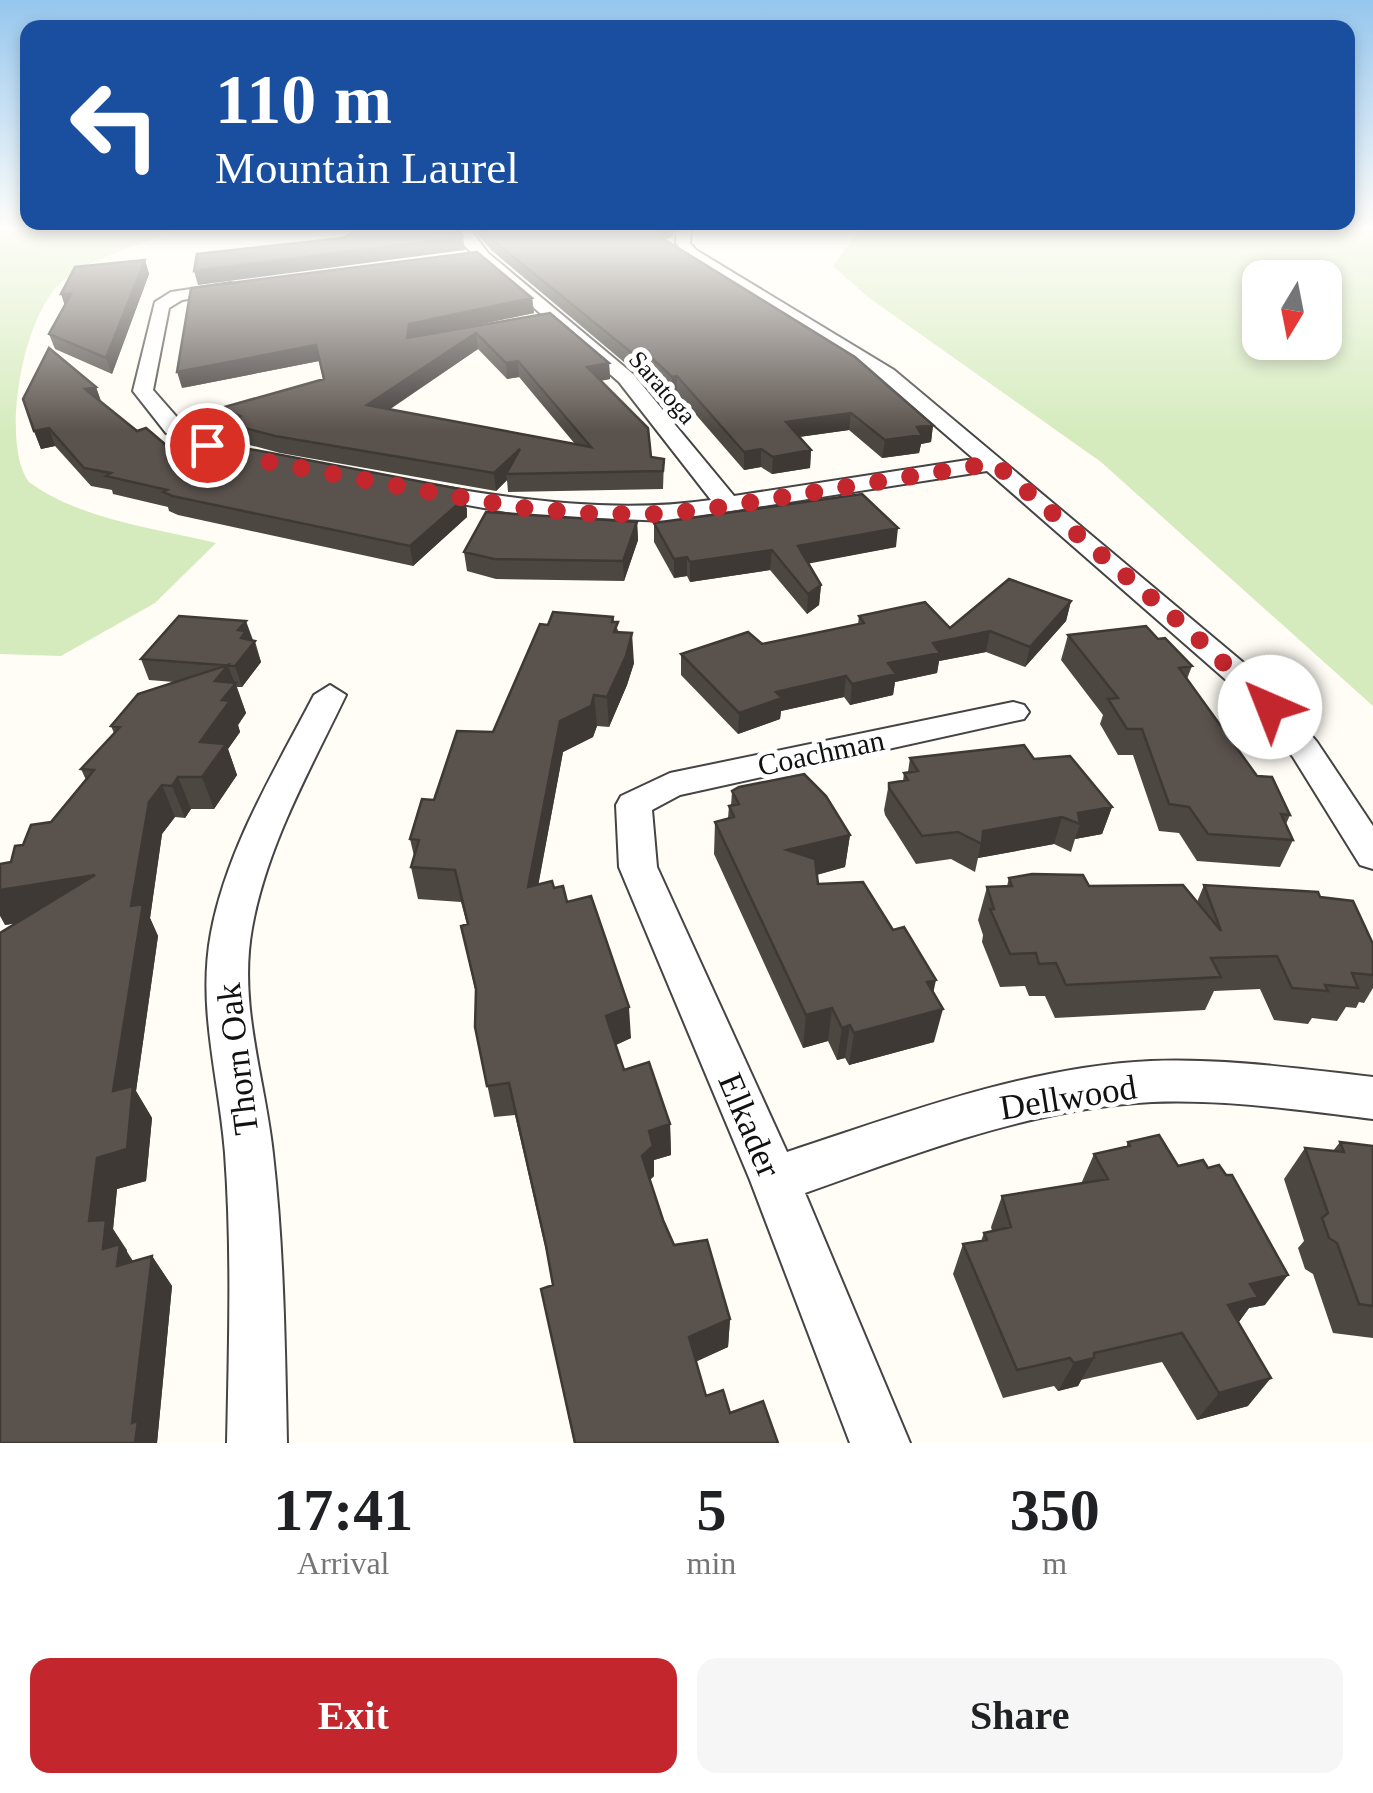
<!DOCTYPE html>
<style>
:root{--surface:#fff;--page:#f6f6f6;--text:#202124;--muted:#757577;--accent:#c4262e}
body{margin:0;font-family:Georgia,serif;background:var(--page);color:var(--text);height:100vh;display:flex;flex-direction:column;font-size:38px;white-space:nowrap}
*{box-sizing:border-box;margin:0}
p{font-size:32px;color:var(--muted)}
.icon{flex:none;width:55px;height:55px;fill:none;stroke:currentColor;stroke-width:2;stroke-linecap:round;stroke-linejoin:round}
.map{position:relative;height:1443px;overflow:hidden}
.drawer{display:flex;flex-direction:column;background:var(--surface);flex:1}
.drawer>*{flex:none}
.top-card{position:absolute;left:20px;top:20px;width:1335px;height:210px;border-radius:20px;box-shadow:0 5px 15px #0003;background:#1a4fa0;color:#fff;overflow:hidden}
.needle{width:65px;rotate:190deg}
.buttons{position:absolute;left:1242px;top:260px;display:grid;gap:20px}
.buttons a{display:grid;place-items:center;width:100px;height:100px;border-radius:20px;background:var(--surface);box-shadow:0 5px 15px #0003;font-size:50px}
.pin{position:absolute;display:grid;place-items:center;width:85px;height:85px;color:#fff;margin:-42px;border:5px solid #fff;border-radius:50%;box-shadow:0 2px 10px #0007}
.me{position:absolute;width:110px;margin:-55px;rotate:316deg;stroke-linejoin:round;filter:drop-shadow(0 0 8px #0008)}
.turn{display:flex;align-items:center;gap:35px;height:210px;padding:0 30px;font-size:45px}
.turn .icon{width:130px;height:130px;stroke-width:2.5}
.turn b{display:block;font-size:70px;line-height:85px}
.eta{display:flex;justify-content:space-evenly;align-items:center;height:170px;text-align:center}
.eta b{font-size:60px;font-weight:700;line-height:70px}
.button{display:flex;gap:20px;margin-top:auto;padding:20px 30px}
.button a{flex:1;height:115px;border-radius:20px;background:var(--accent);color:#fff;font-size:40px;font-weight:700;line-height:115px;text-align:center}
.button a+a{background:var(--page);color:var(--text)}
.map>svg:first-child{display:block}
</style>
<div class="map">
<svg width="1373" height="1443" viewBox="0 0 1373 1443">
<rect width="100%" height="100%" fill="#fffdf5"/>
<!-- green -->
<path fill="#d5ebbd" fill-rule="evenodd" d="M 0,229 L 177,229 C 142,245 96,256 65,279 C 22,311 0,445 29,482 C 81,520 155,528 216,543 L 155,603 L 61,656 L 0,654 Z
M 860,229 L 1373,229 L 1373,706 L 1101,462 L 868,297 L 833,266 ZM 1260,278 L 1325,278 L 1325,342 L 1260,342 Z"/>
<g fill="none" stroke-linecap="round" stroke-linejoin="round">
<defs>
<path id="street" d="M 456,229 L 470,229 L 488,253 L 633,374 L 734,496 L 974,459 L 880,378 L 686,256 L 676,243 L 677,229 L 691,229 L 690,243 L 696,250 L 894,370 L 1263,679 L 1317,742 L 1373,826 L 1373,869 L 1360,865 L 1293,757 L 1241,693 L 987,471 L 667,521 L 523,515 L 417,496 L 413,491 L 417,486 L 425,484 C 519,500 616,514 711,500 L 619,382 L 478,259 L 461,242 Z
M 231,283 L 239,288 L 237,291 L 182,300 L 169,308 L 153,390 L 182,423 L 243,449 L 246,454 L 235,461 L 166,433 L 133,391 L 155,302 L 171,292 Z
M 330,685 L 346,695 C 310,770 267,845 252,928 C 238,1005 265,1078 273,1154 C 284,1250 285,1347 287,1443 L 227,1443 C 229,1346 232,1249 225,1153 C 219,1078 197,1008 211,933 C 227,848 275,770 314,695 Z
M 1013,702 L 1024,705 L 1029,712 L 1024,719 L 680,795 L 652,810 L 657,867 L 787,1152 C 905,1113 1026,1067 1151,1061 C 1225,1058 1300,1069 1373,1077 L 1373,1119 C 1300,1110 1226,1099 1152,1102 C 1032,1108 917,1153 805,1193 L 910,1443 L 850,1443 L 750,1180 L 619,867 L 616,805 L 621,796 L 670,773 Z"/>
</defs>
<!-- street casing -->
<use href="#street" stroke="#444" stroke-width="4"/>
<!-- street -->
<use href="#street" fill="#fff" fill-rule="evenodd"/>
</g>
<!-- wall -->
<path fill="#4d4742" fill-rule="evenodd" d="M 473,229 L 674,229 L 673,236 L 665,240 L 933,425 L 931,442 L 921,444 L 919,453 L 882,458 L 849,430 L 799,437 L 811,450 L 810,468 L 772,474 L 761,467 L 744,470 L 677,393 L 672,393 L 650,372 L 638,374 L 491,250 Z
M 145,260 L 149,274 L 112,374 L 55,349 L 49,334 L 65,305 Z
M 532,298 L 534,313 L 452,330 L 550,313 L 609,363 L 610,379 L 600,381 L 651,457 L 664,459 L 663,489 L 508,492 L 507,480 L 496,491 L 280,453 L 231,440 L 221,408 L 323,379 L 319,361 L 182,388 ZM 478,349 L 507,379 L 519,377 L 575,444 L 389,410 Z
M 96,387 L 101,402 L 137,431 L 173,451 L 218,443 L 467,508 L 467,517 L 413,566 L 178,515 L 169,511 L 168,507 L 113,494 L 112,490 L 91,486 L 55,446 L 41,449 L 34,431 Z
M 637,522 L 638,540 L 624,581 L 496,579 L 467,571 L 464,552 Z
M 654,523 L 896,547 L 808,563 L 821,585 L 819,605 L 807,614 L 770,570 L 690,582 L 687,576 L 674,578 L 654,542 Z
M 1071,601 L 1066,621 L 1025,667 L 986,652 L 939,661 L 937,673 L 895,682 L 893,695 L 850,705 L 844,697 L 781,711 L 780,719 L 738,734 L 681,675 L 681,654 L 762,644 L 858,624 L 859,616 L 950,628 Z
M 613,617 L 614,622 L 634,663 L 627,685 L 609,727 L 597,726 L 593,737 L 563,752 L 538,885 L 554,888 L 567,902 L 631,1038 L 616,1045 L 624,1070 L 670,1124 L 671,1155 L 654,1160 L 654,1176 L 650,1180 L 663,1220 L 674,1245 L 730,1319 L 728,1347 L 696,1361 L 706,1396 L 778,1443 L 574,1443 L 541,1289 L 553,1285 L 550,1268 L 515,1115 L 494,1117 L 475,1027 L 476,994 L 461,926 L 467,924 L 461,902 L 418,899 L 411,867 L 414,856 L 410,839 L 434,800 L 493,732 L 548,625 Z
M 1068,635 L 1158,639 L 1192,666 L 1187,679 L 1257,776 L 1290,815 L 1286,824 L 1293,840 L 1280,867 L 1197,861 L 1179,833 L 1159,831 L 1133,755 L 1118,755 L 1100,724 L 1103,715 L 1061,660 Z
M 252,640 L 255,641 L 261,662 L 242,687 L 237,687 L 246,713 L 238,725 L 240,732 L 228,749 L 237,775 L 214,809 L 191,809 L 185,818 L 175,817 L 162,834 L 150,918 L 158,936 L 136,1091 L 152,1118 L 146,1181 L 117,1189 L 113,1229 L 127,1250 L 127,1254 L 133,1262 L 152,1256 L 172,1286 L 157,1443 L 0,1443 L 17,923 L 5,925 L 11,862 L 23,845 L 51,822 L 86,780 L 81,769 L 114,733 L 111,726 L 174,682 L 149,680 L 141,659 Z
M 910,758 L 1034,759 L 1112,807 L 1102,834 L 1075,839 L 1071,852 L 1054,844 L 978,858 L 975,872 L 951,859 L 916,864 L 885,815 L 884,810 L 889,783 L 903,781 L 904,773 L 908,772 Z
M 732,791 L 850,835 L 845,867 L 817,875 L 818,884 L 933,993 L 934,1042 L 849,1065 L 845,1058 L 837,1060 L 828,1041 L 803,1048 L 714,854 L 715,822 L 728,818 L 729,806 L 731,806 Z
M 1009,878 L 1089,886 L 1197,902 L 1204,885 L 1320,897 L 1373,944 L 1373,988 L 1364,1003 L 1359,1002 L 1356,1008 L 1346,1007 L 1337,1021 L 1312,1018 L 1308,1024 L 1274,1020 L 1260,989 L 1214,991 L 1205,1010 L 1055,1018 L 1045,996 L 1029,996 L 1025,986 L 1000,987 L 982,942 L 983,935 L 978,920 L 987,887 L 1007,886 Z
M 1128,1142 L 1265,1305 L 1249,1308 L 1238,1323 L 1248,1406 L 1197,1420 L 1162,1362 L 1081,1380 L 1078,1386 L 1058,1391 L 1054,1386 L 1003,1398 L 953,1274 L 963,1244 L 981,1241 L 984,1233 L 992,1231 L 991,1227 L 1002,1196 L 1081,1184 L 1094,1154 L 1126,1147 Z
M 1340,1142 L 1373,1146 L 1373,1338 L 1333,1333 L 1313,1274 L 1305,1269 L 1298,1248 L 1304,1241 L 1284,1179 L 1305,1148 L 1333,1151 Z"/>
<!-- shaded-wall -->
<path fill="#3f3936" d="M 656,229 L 674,229 L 673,236 L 665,239 L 665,247 L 657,248 Z
M 463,237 L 465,250 L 198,285 L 194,271 Z
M 145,260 L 149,274 L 112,374 L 106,358 Z
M 61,294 L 71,294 L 66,309 Z
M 532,298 L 534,313 L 411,339 L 407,338 L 409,324 Z
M 476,333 L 478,349 L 370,422 L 367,405 Z
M 316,345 L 319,361 L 182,388 L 177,372 Z
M 650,356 L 650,372 L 638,374 L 638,358 Z
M 518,361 L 519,377 L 507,379 L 506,363 Z
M 609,363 L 610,379 L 588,383 L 587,367 Z
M 677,376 L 677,393 L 672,393 L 672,377 Z
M 96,387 L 102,404 L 85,389 Z
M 851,413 L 849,430 L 784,439 L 786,422 Z
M 933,425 L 931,442 L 921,444 L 919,453 L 882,458 L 885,440 L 917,427 Z
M 49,428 L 55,446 L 41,449 L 34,431 Z
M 520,449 L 506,474 L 507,480 L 496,491 L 494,473 Z
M 761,449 L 761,467 L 744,470 L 744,452 Z
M 811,450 L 810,468 L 772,474 L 773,457 Z
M 465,490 L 467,517 L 413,566 L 410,546 Z
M 637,522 L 638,540 L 624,581 L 623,561 Z
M 898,528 L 896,547 L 796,566 L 798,546 Z
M 772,550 L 770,570 L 690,582 L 690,562 Z
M 687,557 L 687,576 L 674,578 L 674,559 Z
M 821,585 L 819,605 L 807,614 L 808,594 Z
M 1071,601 L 1066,621 L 1025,667 L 1030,647 Z
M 246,621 L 261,662 L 242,687 L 235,666 L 238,630 Z
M 990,631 L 986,652 L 939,661 L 937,673 L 895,682 L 893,695 L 850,705 L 852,684 L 888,663 L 933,643 Z
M 632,633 L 634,663 L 627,685 L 609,727 L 607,697 Z
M 228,665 L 246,713 L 238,725 L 240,732 L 228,749 L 237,775 L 214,809 L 202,777 L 200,742 L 215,681 Z
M 846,676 L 844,697 L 781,711 L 780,719 L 738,734 L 739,713 L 776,692 Z
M 594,695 L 597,726 L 593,737 L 563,752 L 532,919 L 528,887 L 560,721 Z
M 178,777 L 191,809 L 185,818 L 172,786 Z
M 162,785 L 175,817 L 162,834 L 150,918 L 158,936 L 136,1091 L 152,1118 L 146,1181 L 117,1189 L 113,1229 L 141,1274 L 139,1295 L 103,1249 L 89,1221 L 131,906 L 149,802 Z
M 1112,807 L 1102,834 L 1075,839 L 1080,824 L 1078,813 Z
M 1062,817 L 1054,844 L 978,858 L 983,831 Z
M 850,835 L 845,867 L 785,883 L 787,850 Z
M 95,875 L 112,907 L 5,925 L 0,916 L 0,890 Z
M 936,980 L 929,1013 L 943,1009 L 934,1042 L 849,1065 L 854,1033 L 927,982 Z
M 629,1007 L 631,1038 L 609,1048 L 606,1016 Z
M 832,1008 L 828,1041 L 803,1048 L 806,1015 Z
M 850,1025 L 845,1058 L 837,1060 L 842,1028 Z
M 670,1124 L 671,1155 L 654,1160 L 654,1176 L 643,1186 L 642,1156 L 649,1131 Z
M 152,1256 L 172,1286 L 157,1443 L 135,1443 L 132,1423 Z
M 1288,1275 L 1265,1305 L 1249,1308 L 1236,1326 L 1228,1305 L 1250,1284 Z
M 730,1319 L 728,1347 L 689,1365 L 689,1337 Z
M 1094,1358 L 1078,1386 L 1058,1391 L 1074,1363 Z
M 1271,1378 L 1248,1406 L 1197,1420 L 1219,1393 Z"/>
<!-- building -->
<path fill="#5a524d" stroke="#3f3936" stroke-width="2.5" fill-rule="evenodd" d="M 359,229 L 459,229 L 463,237 L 194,271 L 197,254 L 343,238 Z
M 483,229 L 657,229 L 665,234 L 657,235 L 855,357 L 933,425 L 917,427 L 922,435 L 885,440 L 851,413 L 786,422 L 811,450 L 773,457 L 761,449 L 744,452 L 677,376 L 672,377 L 650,356 L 638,358 L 489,237 Z
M 477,252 L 532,298 L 409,324 L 407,338 L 550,313 L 609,363 L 587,367 L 648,428 L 651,457 L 664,459 L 663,471 L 506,474 L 520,449 L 494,473 L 275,436 L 226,423 L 240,416 L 221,408 L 324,379 L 316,345 L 177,372 L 191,288 ZM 476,333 L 506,363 L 518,361 L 591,447 L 367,405 Z
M 145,260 L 106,358 L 49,334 L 71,294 L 61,294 L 75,267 Z
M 49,348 L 96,387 L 85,389 L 137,431 L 146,428 L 173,451 L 202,436 L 218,443 L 465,490 L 465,498 L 410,546 L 172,496 L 163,492 L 167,490 L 106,476 L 111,473 L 84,468 L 49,428 L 34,431 L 23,399 Z
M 862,494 L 898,528 L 798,546 L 821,585 L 808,594 L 772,550 L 690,562 L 687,557 L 674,559 L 654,523 Z
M 486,512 L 637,522 L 623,561 L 494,559 L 464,552 Z
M 1009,579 L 1071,601 L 1030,647 L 990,631 L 933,643 L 940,653 L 888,663 L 896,674 L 852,684 L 846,676 L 776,692 L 782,698 L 739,713 L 681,654 L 748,632 L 762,644 L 864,623 L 859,616 L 925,602 L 950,628 Z
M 553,612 L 613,617 L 612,622 L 618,622 L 614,632 L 632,633 L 626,656 L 607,697 L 594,695 L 591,706 L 560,721 L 528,887 L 552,881 L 554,888 L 563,886 L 567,902 L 591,896 L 629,1007 L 606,1016 L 624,1070 L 649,1062 L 670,1124 L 649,1131 L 653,1146 L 642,1156 L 663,1220 L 674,1245 L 707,1240 L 730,1319 L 689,1337 L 706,1396 L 723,1390 L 730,1413 L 763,1401 L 778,1443 L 575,1443 L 541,1289 L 553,1285 L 546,1246 L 509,1083 L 487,1086 L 475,1027 L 476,989 L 461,926 L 468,924 L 455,870 L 411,867 L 419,840 L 410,839 L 422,799 L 434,800 L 457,731 L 493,732 L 540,624 L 548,625 Z
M 179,616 L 246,621 L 238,630 L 246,631 L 241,638 L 255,641 L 235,666 L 141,659 Z
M 1146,626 L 1158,639 L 1165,638 L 1192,666 L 1179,668 L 1257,776 L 1272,777 L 1290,815 L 1281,814 L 1293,840 L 1208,834 L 1189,807 L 1169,804 L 1142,729 L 1127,729 L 1108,699 L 1118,698 L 1068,635 Z
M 228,665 L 215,681 L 236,683 L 222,700 L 230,701 L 200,742 L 226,744 L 202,777 L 178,777 L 172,786 L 162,785 L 149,802 L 131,906 L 143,904 L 113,1091 L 133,1086 L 127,1149 L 97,1158 L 89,1221 L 106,1220 L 103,1249 L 120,1244 L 117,1266 L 152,1256 L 132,1423 L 138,1421 L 135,1443 L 0,1443 L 0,933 L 95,875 L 0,890 L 0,864 L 11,862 L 15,846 L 23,845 L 31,825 L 51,822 L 94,770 L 81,769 L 120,727 L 111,726 L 138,694 Z
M 1024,745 L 1034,759 L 1070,756 L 1112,807 L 1078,813 L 1080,824 L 1062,817 L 983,831 L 982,844 L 958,832 L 922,836 L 889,788 L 889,783 L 908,780 L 904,773 L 918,771 L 910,758 Z
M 804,774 L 826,796 L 850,835 L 787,850 L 815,859 L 818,884 L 863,882 L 893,930 L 904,927 L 936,980 L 927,982 L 943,1009 L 854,1033 L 850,1025 L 842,1028 L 832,1008 L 806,1015 L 715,822 L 734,817 L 729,806 L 739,804 L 732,791 L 739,787 Z
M 1032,874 L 1083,875 L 1089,886 L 1183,885 L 1221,931 L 1204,885 L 1318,892 L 1320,897 L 1353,901 L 1373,944 L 1373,975 L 1352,973 L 1358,988 L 1325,985 L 1328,991 L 1292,988 L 1277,956 L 1211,958 L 1221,977 L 1066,985 L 1056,963 L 1039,964 L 1036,953 L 1010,954 L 990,909 L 994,909 L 987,887 L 1012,886 L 1009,878 Z
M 1159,1135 L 1178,1166 L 1203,1160 L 1208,1168 L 1219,1165 L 1226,1175 L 1232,1175 L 1288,1275 L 1250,1284 L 1258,1297 L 1228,1305 L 1271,1378 L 1219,1393 L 1182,1333 L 1094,1353 L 1094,1358 L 1074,1363 L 1070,1358 L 1017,1370 L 963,1244 L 987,1240 L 984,1233 L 1011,1227 L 1002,1196 L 1108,1179 L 1094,1154 L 1130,1146 L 1128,1142 Z
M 1340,1142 L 1373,1146 L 1373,1306 L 1359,1304 L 1337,1243 L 1329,1238 L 1322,1218 L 1328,1213 L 1305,1148 L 1344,1152 Z"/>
<!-- sky -->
<linearGradient id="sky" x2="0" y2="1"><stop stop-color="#95c6ee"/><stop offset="0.53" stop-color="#fffefa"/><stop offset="1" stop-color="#fffefa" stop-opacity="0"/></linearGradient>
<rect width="1373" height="431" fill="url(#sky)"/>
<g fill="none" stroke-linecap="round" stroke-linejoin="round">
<!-- route -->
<path stroke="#c4262e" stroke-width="18" stroke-dasharray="0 32.4" d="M 207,445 L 248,458 L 419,490 L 523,508 L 596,514 L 667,514 L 729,506 L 994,463 L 1189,630 L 1270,707"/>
</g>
<g text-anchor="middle" stroke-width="10" stroke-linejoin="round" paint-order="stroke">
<!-- far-street labels -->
<g font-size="25" fill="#111" stroke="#fff">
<text transform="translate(663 387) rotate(49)" y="9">Saratoga</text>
</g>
<!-- street labels -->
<g font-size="30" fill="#111" stroke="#fff">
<text transform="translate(821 753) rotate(-12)" y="10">Coachman</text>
</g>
<!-- near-street labels -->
<g font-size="35" fill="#111" stroke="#fff">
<text transform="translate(237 1059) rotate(-97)" y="12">Thorn Oak</text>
<text transform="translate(1068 1097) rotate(-9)" y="12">Dellwood</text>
<text transform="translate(750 1125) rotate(67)" y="12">Elkader</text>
</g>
</g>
</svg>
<div class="buttons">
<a><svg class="needle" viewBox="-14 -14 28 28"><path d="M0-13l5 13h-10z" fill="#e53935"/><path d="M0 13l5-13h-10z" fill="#757577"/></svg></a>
</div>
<div class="pin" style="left:207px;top:445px;background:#d93025"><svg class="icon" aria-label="arrive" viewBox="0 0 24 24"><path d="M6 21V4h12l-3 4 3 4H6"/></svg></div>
<svg class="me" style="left:1270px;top:707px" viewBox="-20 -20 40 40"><circle r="19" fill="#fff"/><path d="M0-13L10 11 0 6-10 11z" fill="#c4262e"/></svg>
<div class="top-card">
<div class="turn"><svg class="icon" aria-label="left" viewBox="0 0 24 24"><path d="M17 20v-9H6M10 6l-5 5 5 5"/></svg><div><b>110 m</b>Mountain Laurel</div></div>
</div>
</div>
<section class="drawer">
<div class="eta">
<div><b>17:41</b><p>Arrival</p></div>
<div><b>5</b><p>min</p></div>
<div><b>350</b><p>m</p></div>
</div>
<div class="button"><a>Exit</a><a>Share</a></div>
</section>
